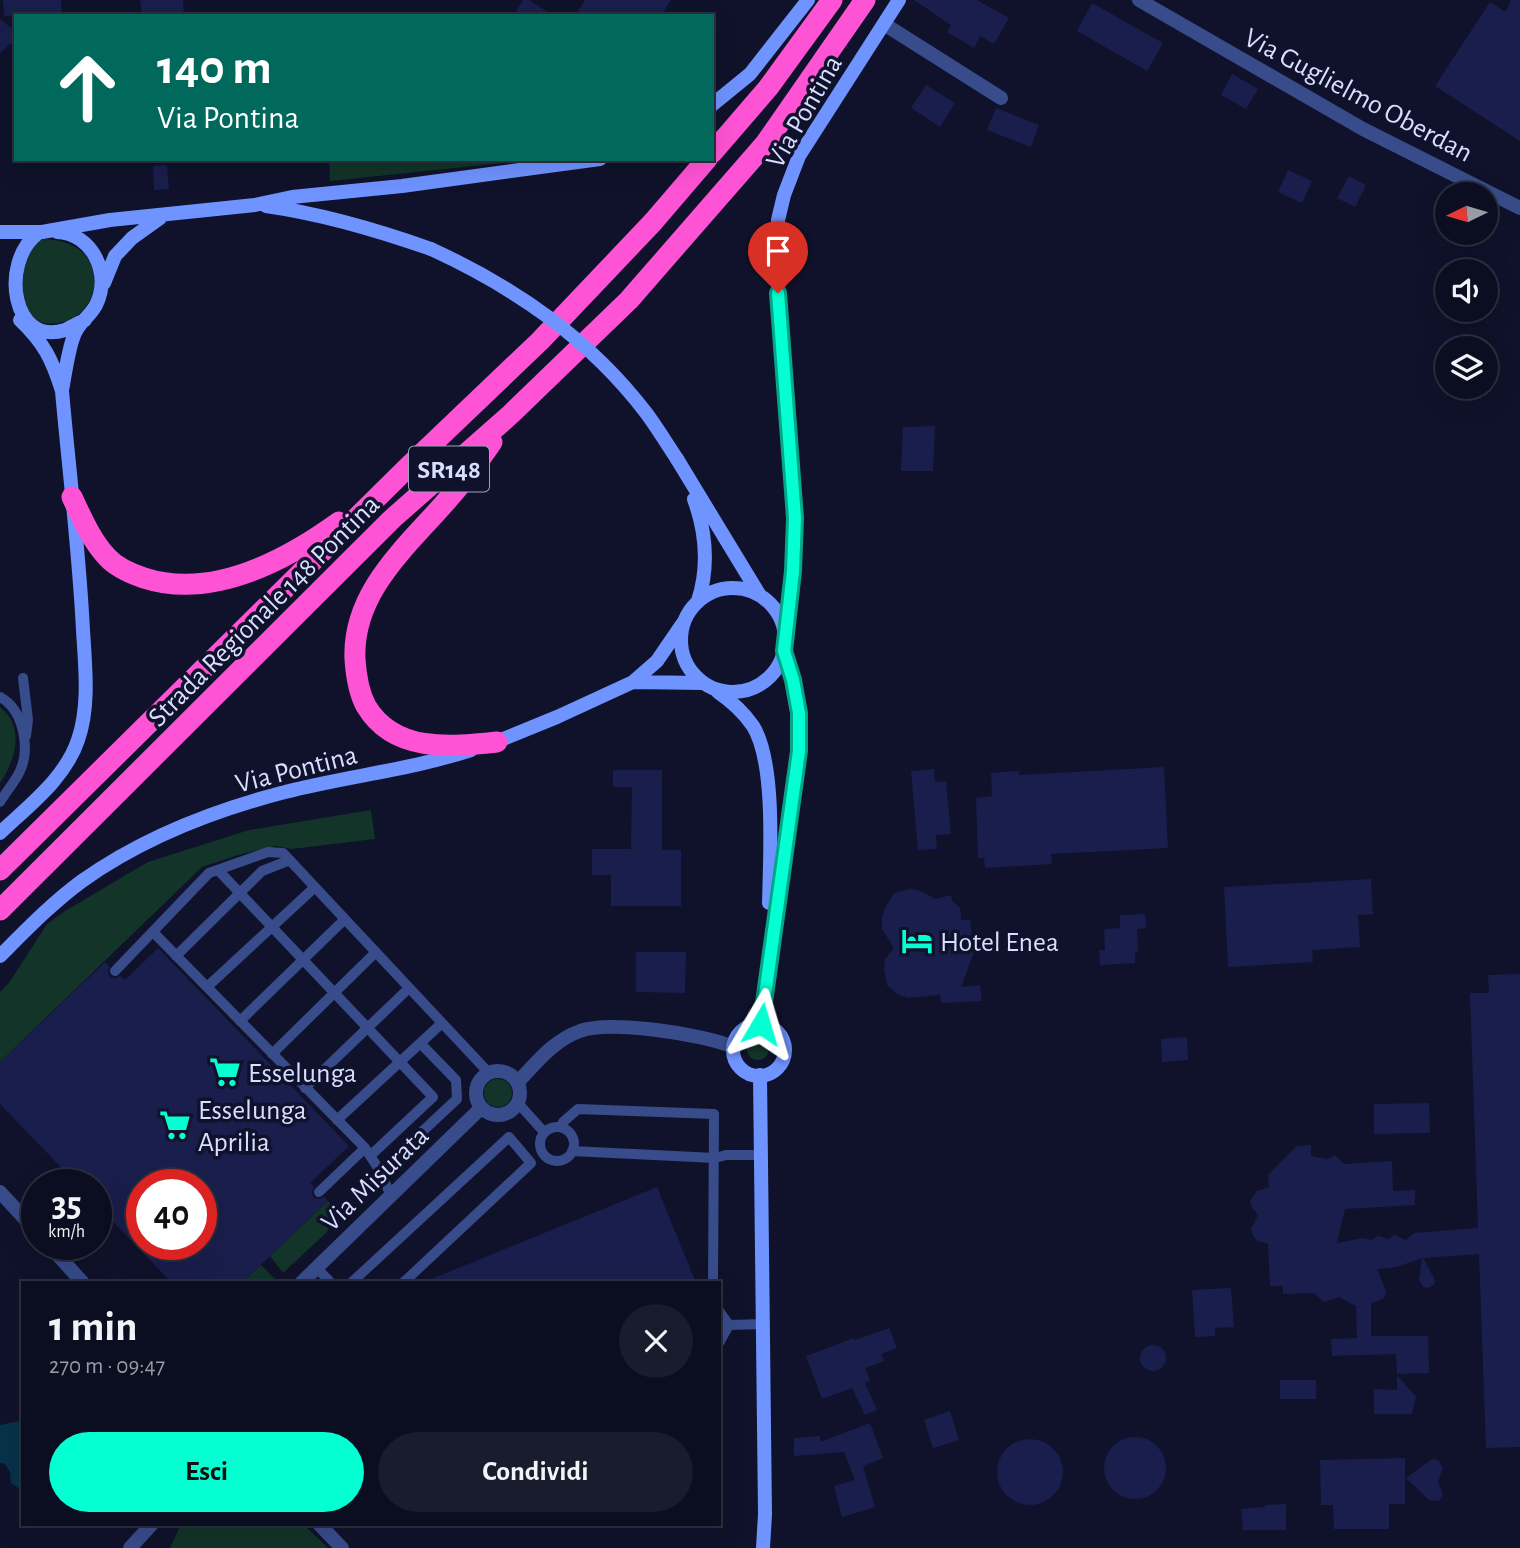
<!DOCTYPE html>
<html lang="it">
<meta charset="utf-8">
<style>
:root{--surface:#0b0e20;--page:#191c2d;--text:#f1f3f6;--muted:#9a9ca5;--line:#2b2e3e;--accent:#04ffd3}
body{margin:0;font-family:"Alegreya Sans",sans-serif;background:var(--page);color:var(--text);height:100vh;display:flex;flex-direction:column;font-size:26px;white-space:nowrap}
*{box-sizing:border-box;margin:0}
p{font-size:23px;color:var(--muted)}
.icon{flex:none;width:38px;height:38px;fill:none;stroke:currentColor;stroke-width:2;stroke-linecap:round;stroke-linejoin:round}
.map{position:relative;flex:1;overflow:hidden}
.sheet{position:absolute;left:21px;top:1281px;width:700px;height:245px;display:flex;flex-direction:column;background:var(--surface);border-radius:0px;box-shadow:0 7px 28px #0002,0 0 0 2px var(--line)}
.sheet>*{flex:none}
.guide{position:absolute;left:14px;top:14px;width:700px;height:147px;border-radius:0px;box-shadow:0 7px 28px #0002,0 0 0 2px var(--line);background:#00695c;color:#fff;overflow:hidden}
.needle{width:46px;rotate:265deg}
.controls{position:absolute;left:1435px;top:182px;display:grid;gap:14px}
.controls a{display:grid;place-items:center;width:63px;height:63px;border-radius:50%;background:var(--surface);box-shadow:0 7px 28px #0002,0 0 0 2px var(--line);font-size:35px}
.speed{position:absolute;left:21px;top:1169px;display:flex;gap:14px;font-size:35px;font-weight:700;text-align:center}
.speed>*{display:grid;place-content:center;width:91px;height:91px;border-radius:50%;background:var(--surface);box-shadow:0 7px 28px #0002,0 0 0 2px var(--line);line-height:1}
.speed small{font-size:18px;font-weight:400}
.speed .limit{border:10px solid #d22;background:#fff;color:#111}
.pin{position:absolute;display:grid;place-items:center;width:60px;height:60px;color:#fff;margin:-72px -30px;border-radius:50% 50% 50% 0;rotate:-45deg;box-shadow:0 0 7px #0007}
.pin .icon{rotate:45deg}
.me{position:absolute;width:77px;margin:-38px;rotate:7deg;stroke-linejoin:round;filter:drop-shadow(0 0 5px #0008)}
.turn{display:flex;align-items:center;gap:24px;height:147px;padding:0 28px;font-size:32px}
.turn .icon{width:91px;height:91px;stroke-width:2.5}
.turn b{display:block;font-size:49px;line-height:60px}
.round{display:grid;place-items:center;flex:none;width:74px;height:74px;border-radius:37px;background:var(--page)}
.headline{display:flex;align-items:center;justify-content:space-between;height:119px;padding:0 28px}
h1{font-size:42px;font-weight:700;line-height:52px}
.cta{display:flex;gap:14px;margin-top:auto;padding:14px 28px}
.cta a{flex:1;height:80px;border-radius:42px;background:var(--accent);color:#111;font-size:28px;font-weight:700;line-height:80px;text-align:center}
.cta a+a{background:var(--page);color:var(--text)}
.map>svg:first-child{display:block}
</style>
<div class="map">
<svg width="1520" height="1548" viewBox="0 0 1520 1548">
<rect width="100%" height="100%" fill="#0f122a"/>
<!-- green -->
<path fill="#123429" d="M 329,159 L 542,159 L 330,181 Z
M 43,239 C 121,241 102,331 44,323 C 38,322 31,317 24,314 L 11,269 L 27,246 Z
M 0,707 C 26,727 15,761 0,783 Z
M 371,810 L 375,839 L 292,849 L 275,846 L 238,855 L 202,867 L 0,1062 L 0,992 L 9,983 L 47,924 L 65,911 L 148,862 L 249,830 Z
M747 1049a11 11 0 1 1 22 0a11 11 0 1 1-22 0Z
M484 1093a14 14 0 1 1 28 0a14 14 0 1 1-28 0Z
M 328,1201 L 336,1211 L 327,1232 L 283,1273 L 270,1256 Z
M 261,1265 L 276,1280 L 273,1283 L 242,1283 Z
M 181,1524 L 303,1524 L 328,1548 L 170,1548 Z"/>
<!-- water -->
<path fill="#08324a" d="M 19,1421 L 23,1422 L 23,1491 L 11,1483 L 10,1472 L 5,1464 L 0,1463 L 0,1425 Z"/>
<!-- building -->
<path fill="#1a1e4c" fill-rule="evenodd" d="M 3,0 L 61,0 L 62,16 L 4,16 Z
M 140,0 L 183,0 L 184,16 L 142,16 Z
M 523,0 L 529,0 L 554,16 L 513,16 Z
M 585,0 L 671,0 L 661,16 L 575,16 Z
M 914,0 L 977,0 L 1009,18 L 994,44 L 980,36 L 974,48 L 947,32 L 951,25 Z
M 1511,0 L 1520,0 L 1520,141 L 1435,86 L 1490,2 L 1506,12 Z
M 1092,3 L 1163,43 L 1147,71 L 1077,31 Z
M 0,19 L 16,32 L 16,44 L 10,44 L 0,53 Z
M 1232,74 L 1258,89 L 1246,109 L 1221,95 Z
M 926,85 L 955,103 L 940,127 L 911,108 Z
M 996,108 L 1039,125 L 1031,147 L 987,130 Z
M 167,165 L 169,189 L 154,190 L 153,166 Z
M 1288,170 L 1312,181 L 1302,203 L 1278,192 Z
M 1349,176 L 1366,185 L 1355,207 L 1337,198 Z
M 935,426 L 933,471 L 901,471 L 903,427 Z
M 1164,767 L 1168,848 L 1051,854 L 1052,864 L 985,868 L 984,858 L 978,858 L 976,798 L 992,796 L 991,773 L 1019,771 L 1019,775 Z
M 934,769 L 935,782 L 946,781 L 951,834 L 936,835 L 937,849 L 918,850 L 911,771 Z
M 613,770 L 662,770 L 662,850 L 681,850 L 681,906 L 611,906 L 611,875 L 592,875 L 592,849 L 631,849 L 632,787 L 613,787 Z
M 1371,879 L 1373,914 L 1358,915 L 1360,947 L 1312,950 L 1313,962 L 1228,967 L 1224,887 Z
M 909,889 L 921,891 L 935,899 L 951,895 L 952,901 L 960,907 L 961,920 L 970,920 L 974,952 L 961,987 L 980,985 L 982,1001 L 941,1003 L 940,995 L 908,998 L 897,994 L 887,985 L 884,969 L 885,959 L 894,948 L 882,929 L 882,918 L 885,908 L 894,893 Z
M 1145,914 L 1146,928 L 1137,929 L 1138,952 L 1135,953 L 1135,963 L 1100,965 L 1099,950 L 1105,950 L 1104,929 L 1120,928 L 1120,915 Z
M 158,948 L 349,1146 L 310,1183 L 314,1187 L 312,1193 L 314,1198 L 320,1199 L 324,1197 L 328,1201 L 242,1283 L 172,1283 L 96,1204 L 96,1185 L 78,1185 L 0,1104 L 0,1062 L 105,962 L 109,966 L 108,972 L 110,977 L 116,978 L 120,976 L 125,980 ZM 142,1185 L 201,1185 L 201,1244 L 142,1244 Z
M 636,952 L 686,952 L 685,993 L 636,992 Z
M 1520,974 L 1520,1447 L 1486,1448 L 1479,1254 L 1423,1258 L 1435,1280 L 1434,1285 L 1428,1288 L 1423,1287 L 1419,1280 L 1422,1258 L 1397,1267 L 1377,1269 L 1386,1291 L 1384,1298 L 1371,1304 L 1371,1336 L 1428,1336 L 1429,1373 L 1397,1374 L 1396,1354 L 1332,1356 L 1331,1339 L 1357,1338 L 1356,1306 L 1339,1297 L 1324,1302 L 1314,1293 L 1283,1294 L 1283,1286 L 1270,1286 L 1268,1244 L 1258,1241 L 1253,1236 L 1251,1229 L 1258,1215 L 1252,1208 L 1250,1201 L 1257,1191 L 1269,1187 L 1268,1175 L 1297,1146 L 1311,1145 L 1311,1156 L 1327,1159 L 1335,1155 L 1344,1164 L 1392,1161 L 1393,1191 L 1415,1190 L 1415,1205 L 1345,1209 L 1337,1243 L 1363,1238 L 1371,1240 L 1378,1236 L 1388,1239 L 1395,1235 L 1406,1240 L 1414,1233 L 1478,1228 L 1470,993 L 1489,993 L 1488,975 Z
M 1187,1037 L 1188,1060 L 1162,1062 L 1161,1039 Z
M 1429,1103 L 1430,1133 L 1374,1134 L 1374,1104 Z
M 657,1187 L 696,1283 L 424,1283 L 424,1282 Z
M 1231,1288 L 1234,1327 L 1215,1328 L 1215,1336 L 1195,1337 L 1192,1290 Z
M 889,1328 L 897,1348 L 881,1354 L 884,1361 L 865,1368 L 870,1380 L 865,1383 L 877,1410 L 865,1415 L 852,1388 L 822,1399 L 806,1356 L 854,1338 L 855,1340 Z
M1140 1358a13 13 0 1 1 26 0a13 13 0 1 1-26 0Z
M 1397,1375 L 1416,1397 L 1412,1414 L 1374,1414 L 1374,1389 L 1397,1390 Z
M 1280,1380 L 1316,1380 L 1316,1399 L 1280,1399 Z
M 950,1411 L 959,1440 L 933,1448 L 924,1420 Z
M 870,1423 L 883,1458 L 863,1466 L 875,1507 L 842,1517 L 834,1486 L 855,1480 L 844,1452 L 794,1456 L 794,1438 L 820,1436 L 820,1442 Z
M1104 1468a31 31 0 1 1 62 0a31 31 0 1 1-62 0Z
M997 1472a33 33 0 1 1 66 0a33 33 0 1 1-66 0Z
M 1405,1458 L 1405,1504 L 1389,1504 L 1389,1529 L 1334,1529 L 1333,1505 L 1321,1505 L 1320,1460 Z
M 1432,1459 L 1438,1460 L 1443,1468 L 1438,1482 L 1443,1494 L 1440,1500 L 1434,1501 L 1429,1500 L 1406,1478 Z
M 1286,1504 L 1286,1530 L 1243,1530 L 1241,1509 L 1265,1507 L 1265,1505 Z"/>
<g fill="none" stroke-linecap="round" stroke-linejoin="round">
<!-- lane -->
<path stroke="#384c8b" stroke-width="10" d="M 23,678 L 28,720 L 26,736
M 0,697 C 24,710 31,750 19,773 C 14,783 6,792 0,802
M 218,870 L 433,1097 L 370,1156
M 153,932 L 365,1148 L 380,1171 L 391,1196
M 176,956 L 262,871 L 290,860
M 115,971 L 209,873 L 268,852 L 283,853 L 488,1072
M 207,987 L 315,887
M 240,1021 L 345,919
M 272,1054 L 376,952
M 305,1088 L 409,988
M 518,1103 L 544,1132
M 337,1120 L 442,1023
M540 1144a17 17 0 1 1 34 0a17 17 0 1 1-34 0Z
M 562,1127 L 563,1122 L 578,1109 L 714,1114 L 713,1283
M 572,1151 L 715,1158 L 726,1155 L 762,1155
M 380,1171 L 457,1099 L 456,1080 L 420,1043
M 319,1192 L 365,1148
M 317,1268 L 331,1283
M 351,1283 L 509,1137 L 531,1163 L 403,1283
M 719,1311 L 729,1325
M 719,1343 L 729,1325 L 764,1324"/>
<!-- street -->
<path stroke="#384c8b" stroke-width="14" d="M 1139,0 L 1363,129 L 1520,208
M 884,24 L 1001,98
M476 1093a22 22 0 1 1 44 0a22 22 0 1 1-44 0Z
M 518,1082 C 536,1063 554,1040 580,1031 C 609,1020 704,1034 733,1047
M 0,1192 L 37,1232
M 48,1244 L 83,1283
M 301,1283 L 481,1108
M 319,1524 L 342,1548
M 130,1548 L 152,1524"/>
<!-- secondary -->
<path stroke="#6f93ff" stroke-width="14" d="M 712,105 L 750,74 L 808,0
M 266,206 C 323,214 377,230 431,249
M 0,232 L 42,232 L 110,220 L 255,205 L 292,197 L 402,186 L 600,159
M 57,232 C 92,233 112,274 96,305 C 91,315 81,321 76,331 C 69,343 65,375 62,390
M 37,234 C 0,263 12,347 65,330 C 72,327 78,323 85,320
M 104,283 L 115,256 L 132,238 L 160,218
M 677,459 L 759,594
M 694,499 C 706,532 709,567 698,601
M681 640a52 52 0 1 1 104 0a52 52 0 1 1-104 0Z
M 785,634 L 793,571 L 795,518 L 777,272 L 778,220 L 784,195 L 799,156 L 899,0
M 633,682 L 703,683
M 718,692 C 731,701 744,713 753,726 C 776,763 770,858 769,903
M 491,744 L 557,717 L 633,682 L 657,661 L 683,623
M 0,833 C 28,806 65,779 78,740 C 90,706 85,665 83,630 C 79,550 69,470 62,391 C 52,359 44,343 20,320
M 0,956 C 26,930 52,903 82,881 C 141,839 215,810 285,792 C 347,776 410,770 471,750
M 761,1024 L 799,751 C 800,716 795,684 784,651
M733 1050a26 26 0 1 1 52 0a26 26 0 1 1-52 0Z
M 760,1075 L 765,1514 L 763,1548"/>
<!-- highway -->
<path stroke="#ff53d5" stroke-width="21" d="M 712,153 L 768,88 L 832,0
M 492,442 C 477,464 461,485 443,505 C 404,549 352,594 355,659 C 356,675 358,691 366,706 C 394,753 450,747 497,742
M 72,497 C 82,518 91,540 107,557 C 116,567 132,574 144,578 C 212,600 285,561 339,522
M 0,870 L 409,466 L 540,341 L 653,222 L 707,159
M 0,910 L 392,519 L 511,414 L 629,300 L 765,144 L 865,0"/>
<!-- secondary-bridge -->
<path stroke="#6f93ff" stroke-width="14" d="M 431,249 C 516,288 590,339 647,414 C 658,429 667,444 677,459"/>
</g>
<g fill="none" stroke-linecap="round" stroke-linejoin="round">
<defs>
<path id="route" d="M 761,1024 L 799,751 L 799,713 L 793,680 L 784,651 L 793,571 L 795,518 L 778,293"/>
</defs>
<!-- route casing -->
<use href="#route" stroke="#03a689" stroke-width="18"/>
<!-- route -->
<use href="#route" stroke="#04ffd3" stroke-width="12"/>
</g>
<!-- icons -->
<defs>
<symbol id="hotel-bare" viewBox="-9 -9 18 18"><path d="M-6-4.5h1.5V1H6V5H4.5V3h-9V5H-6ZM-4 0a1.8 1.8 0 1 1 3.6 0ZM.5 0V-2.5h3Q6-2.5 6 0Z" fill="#04ffd3" stroke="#0f122a" stroke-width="2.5" paint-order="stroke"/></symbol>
<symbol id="supermarket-bare" viewBox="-9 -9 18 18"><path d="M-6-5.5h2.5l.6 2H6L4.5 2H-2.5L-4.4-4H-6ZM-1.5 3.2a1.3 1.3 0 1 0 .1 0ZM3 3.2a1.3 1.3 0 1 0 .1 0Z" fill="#04ffd3" stroke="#0f122a" stroke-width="2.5" paint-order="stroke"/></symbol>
</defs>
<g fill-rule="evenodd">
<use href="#hotel-bare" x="895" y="919" width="44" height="44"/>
<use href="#supermarket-bare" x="203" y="1050" width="44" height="44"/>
<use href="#supermarket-bare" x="153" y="1103" width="44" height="44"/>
</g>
<g text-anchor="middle" stroke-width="7" stroke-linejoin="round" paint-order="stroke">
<!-- shield labels -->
<rect fill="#0f122a" stroke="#9ca1bf" stroke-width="2" x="409" y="446.5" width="80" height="45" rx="5"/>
<g font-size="26" font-weight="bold" fill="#d8deff">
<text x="449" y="478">SR148</text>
</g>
<!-- street labels -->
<g font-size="28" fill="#d8deff" stroke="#0f122a">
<text transform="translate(1359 94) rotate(28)" y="10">Via Guglielmo Oberdan</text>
<text transform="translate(803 111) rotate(-60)" y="10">Via Pontina</text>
<text transform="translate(263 610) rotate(-45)" y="10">Strada Regionale 148 Pontina</text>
<text transform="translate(296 768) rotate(-14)" y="10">Via Pontina</text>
<text transform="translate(374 1178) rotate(-44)" y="10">Via Misurata</text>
</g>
<!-- poi labels -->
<g font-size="28" fill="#d8deff" stroke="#0f122a" text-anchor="start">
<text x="940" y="951">Hotel Enea</text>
<text x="248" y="1082">Esselunga</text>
<text x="198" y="1119">Esselunga<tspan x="198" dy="32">Aprilia</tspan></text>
</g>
</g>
</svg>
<div class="controls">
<a><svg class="needle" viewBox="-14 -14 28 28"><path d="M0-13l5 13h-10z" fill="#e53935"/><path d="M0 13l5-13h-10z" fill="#9a9ca5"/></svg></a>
<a><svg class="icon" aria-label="sound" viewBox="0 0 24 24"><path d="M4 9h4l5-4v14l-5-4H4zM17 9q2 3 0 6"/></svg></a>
<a><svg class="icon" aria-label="layers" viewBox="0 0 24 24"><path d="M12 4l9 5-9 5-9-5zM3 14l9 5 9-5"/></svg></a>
</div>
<div class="speed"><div>35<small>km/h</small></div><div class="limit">40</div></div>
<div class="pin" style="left:778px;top:293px;background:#d93025"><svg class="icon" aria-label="arrive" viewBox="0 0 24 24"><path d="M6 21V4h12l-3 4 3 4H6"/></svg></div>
<svg class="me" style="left:761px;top:1024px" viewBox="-20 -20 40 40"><path d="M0-17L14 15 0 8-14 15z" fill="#04ffd3" stroke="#fff" stroke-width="4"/></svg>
<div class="guide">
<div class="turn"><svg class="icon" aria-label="ahead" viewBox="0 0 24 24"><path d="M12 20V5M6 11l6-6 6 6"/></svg><div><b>140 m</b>Via Pontina</div></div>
</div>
<section class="sheet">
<div class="headline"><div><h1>1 min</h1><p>270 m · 09:47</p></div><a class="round"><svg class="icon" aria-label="close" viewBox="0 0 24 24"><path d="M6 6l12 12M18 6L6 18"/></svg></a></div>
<div class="cta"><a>Esci</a><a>Condividi</a></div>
</section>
</div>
